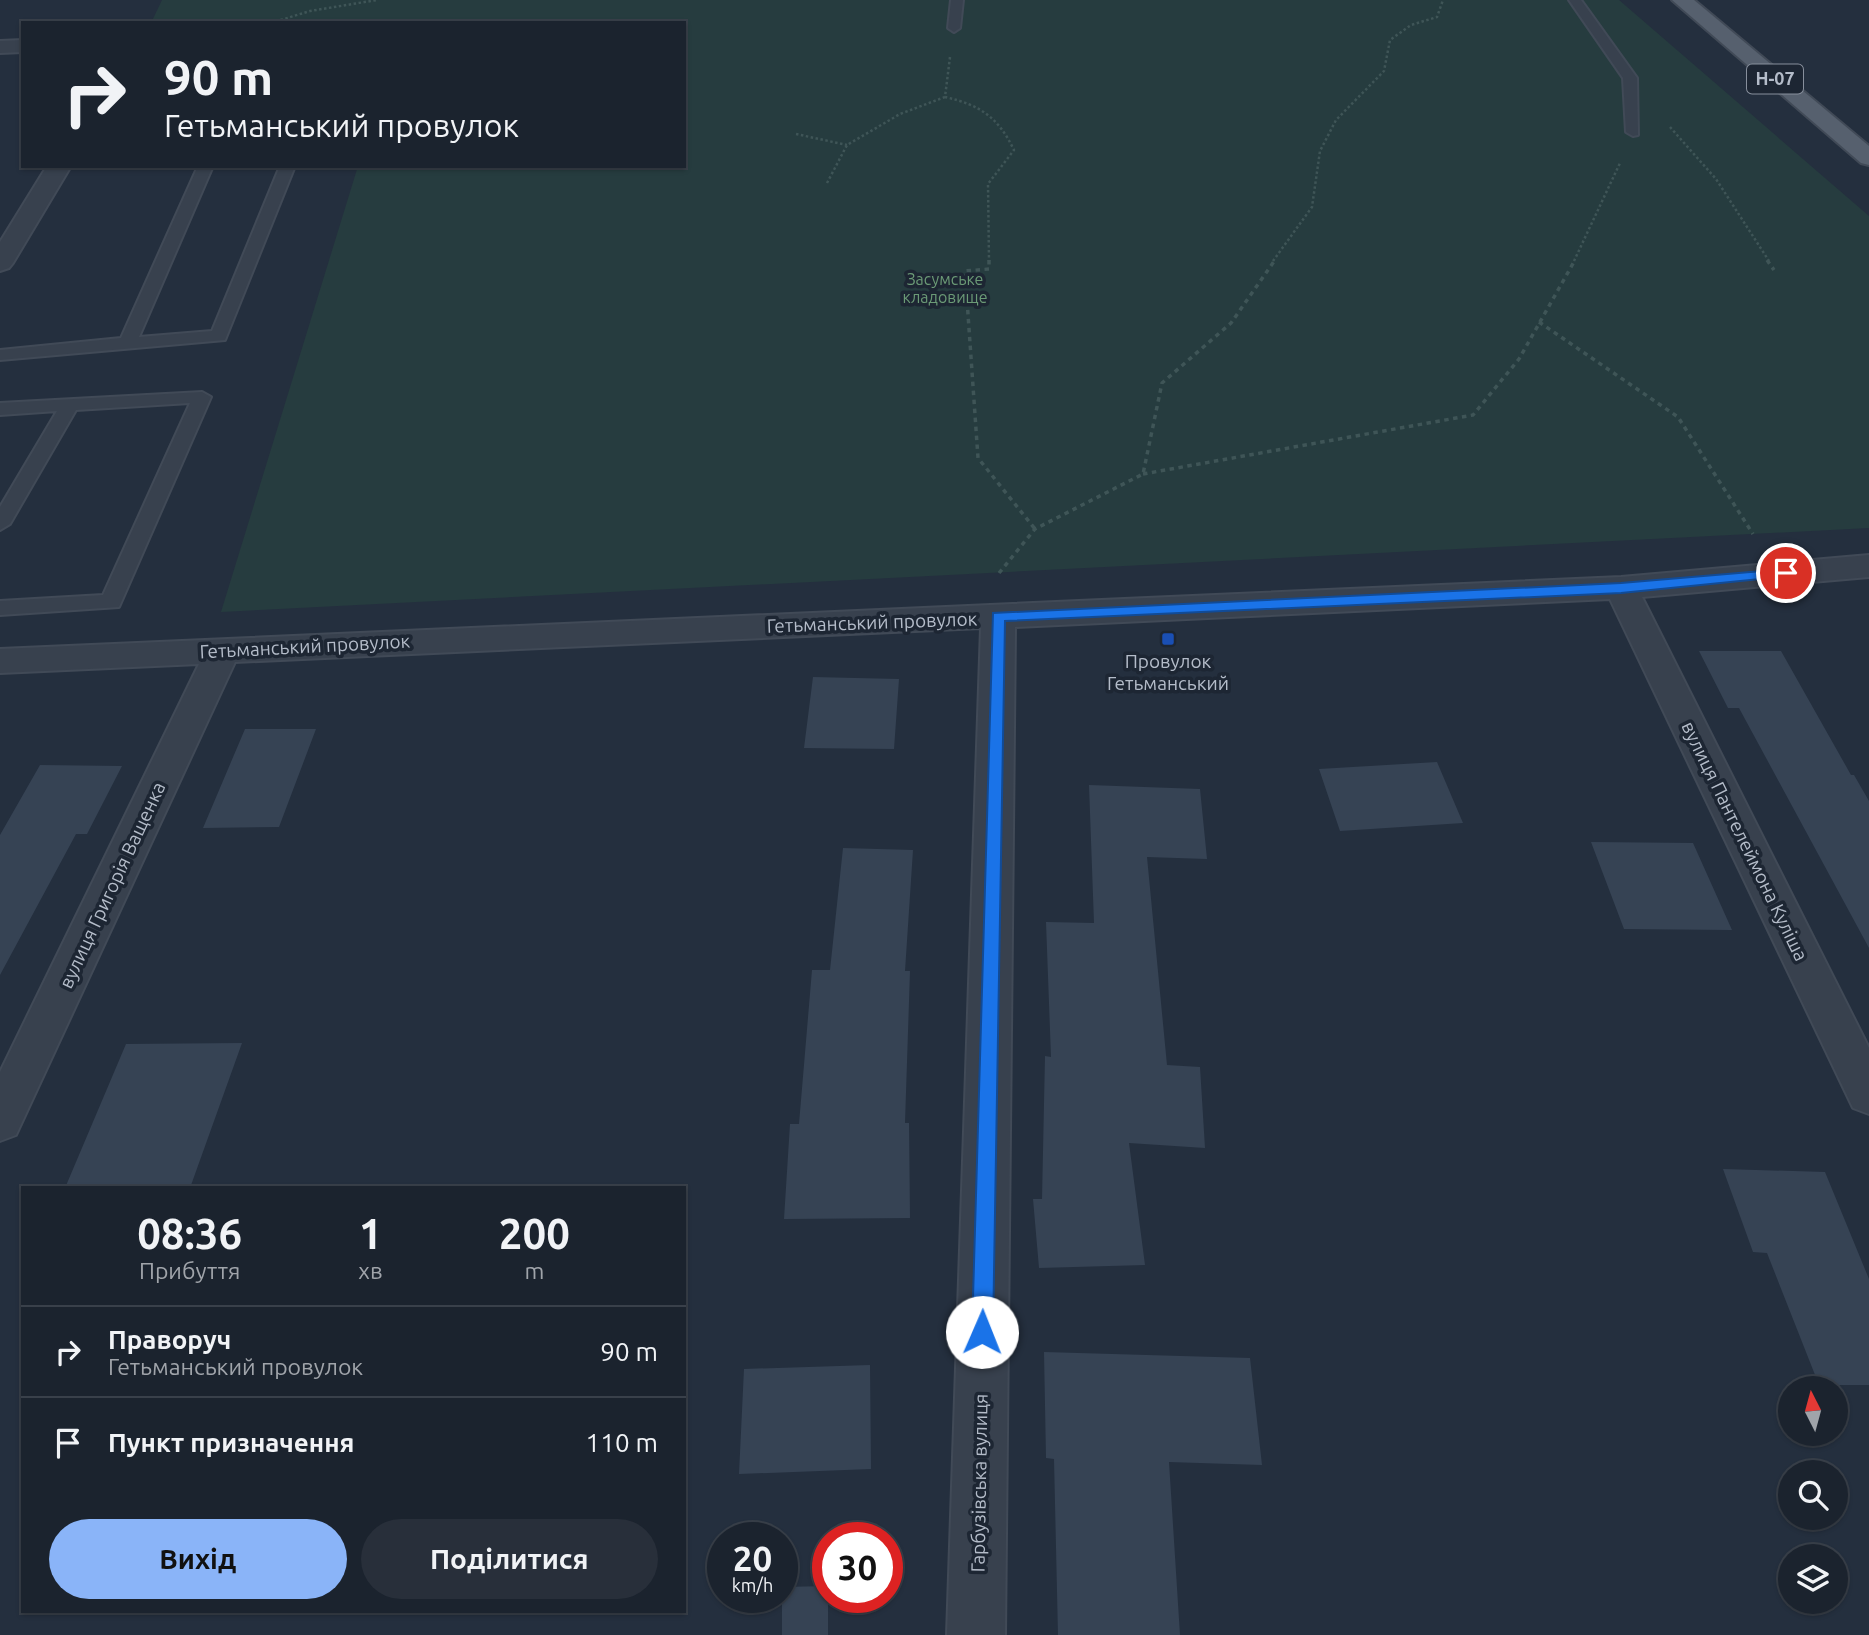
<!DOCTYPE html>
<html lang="uk">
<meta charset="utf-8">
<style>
:root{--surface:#1b232e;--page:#282f3a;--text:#f1f3f6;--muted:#a0a4aa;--line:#39404a;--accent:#8ab4f8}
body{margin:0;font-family:Ubuntu,sans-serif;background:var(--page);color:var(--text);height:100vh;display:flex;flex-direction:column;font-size:26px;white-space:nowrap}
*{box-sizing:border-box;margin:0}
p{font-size:23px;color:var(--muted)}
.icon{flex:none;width:38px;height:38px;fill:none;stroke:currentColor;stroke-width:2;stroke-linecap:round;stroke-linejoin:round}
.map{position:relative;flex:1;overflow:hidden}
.panel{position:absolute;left:21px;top:1186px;width:665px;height:427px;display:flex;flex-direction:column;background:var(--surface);border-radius:0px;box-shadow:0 2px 5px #0004,0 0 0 2px var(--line)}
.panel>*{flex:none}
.guide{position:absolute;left:21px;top:21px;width:665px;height:147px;border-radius:0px;box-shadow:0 2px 5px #0004,0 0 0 2px var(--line);background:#1b232e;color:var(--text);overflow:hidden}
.needle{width:46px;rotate:354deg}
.controls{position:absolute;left:1778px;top:1376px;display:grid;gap:14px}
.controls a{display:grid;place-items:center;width:70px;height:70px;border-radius:50%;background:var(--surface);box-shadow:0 2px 5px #0004,0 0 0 2px var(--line);font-size:35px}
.speed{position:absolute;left:707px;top:1522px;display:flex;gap:14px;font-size:35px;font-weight:700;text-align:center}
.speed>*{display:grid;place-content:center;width:91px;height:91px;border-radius:50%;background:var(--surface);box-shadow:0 2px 5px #0004,0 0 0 2px var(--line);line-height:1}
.speed small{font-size:18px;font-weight:400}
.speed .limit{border:10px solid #d22;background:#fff;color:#111}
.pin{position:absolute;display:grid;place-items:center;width:60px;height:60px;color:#fff;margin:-30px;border:4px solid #fff;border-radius:50%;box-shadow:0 2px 7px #0007}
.me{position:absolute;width:77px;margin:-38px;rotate:1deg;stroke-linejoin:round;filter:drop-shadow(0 0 5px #0008)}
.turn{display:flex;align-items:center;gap:24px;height:147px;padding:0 28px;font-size:32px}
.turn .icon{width:91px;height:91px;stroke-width:2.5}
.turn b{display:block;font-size:49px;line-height:60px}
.eta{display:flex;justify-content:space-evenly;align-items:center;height:119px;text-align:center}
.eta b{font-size:42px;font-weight:700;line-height:49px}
.cta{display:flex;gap:14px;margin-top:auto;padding:14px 28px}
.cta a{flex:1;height:80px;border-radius:42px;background:var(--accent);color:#111;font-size:28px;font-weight:700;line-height:80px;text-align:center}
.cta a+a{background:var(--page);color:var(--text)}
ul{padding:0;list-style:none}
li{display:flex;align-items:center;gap:21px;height:91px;padding:0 28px;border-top:2px solid var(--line)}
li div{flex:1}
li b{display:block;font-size:26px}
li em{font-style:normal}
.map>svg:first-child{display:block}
</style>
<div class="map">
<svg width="1869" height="1635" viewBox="0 0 1869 1635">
<rect width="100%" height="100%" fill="#242f3e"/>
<!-- green -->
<path fill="#263c3f" d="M 162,0 L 1619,0 L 1869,216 L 1869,528 L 221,612 L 358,166 L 684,166 L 684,23 L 151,23 Z"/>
<!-- building -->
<path fill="#364354" d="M 1699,651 L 1781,651 L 1851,775 L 1854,775 L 1869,801 L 1869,948 L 1739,708 L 1728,708 Z
M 813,677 L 899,679 L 894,749 L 804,748 Z
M 245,729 L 316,729 L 279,827 L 203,828 Z
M 1437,762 L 1463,823 L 1340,831 L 1319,769 Z
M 40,765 L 122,766 L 87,834 L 76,834 L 0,975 L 0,835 Z
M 1089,785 L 1200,789 L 1207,859 L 1147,857 L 1167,1065 L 1200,1067 L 1205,1148 L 1129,1143 L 1145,1265 L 1039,1268 L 1033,1199 L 1042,1199 L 1045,1056 L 1051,1057 L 1046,922 L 1094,923 Z
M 1591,842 L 1693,843 L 1732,930 L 1624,929 Z
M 843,848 L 913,850 L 905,971 L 910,971 L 905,1123 L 909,1123 L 910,1218 L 784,1219 L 790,1124 L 799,1124 L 812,970 L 830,970 Z
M 242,1043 L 190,1188 L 65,1188 L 126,1044 Z
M 1723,1169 L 1825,1172 L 1869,1279 L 1869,1385 L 1819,1385 L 1767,1253 L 1753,1252 Z
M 1044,1352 L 1250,1358 L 1262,1465 L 1169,1462 L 1180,1635 L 1058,1635 L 1054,1459 L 1046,1458 Z
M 870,1365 L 871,1469 L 739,1474 L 744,1369 Z
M 828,1586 L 828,1635 L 782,1635 L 782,1587 Z"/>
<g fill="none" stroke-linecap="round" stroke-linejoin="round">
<defs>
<path id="lane" d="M 951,0 L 963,0 L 960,28 L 954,32 L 948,28 Z
M 1569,0 L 1581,0 L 1637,78 L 1638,135 L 1633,136 L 1626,132 L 1623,78 Z
M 198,166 L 213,166 L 139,337 L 212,331 L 280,166 L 295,166 L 225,340 L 0,360 L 0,350 L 121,338 Z
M 202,392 L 211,397 L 119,607 L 0,615 L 0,601 L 103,595 L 190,403 L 76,410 L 10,524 L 0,530 L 0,507 L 57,411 L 0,415 L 0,403 Z"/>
<path id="street" d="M 23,40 L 23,52 L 0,53 L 0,41 Z
M 47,166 L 71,166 L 13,263 L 9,268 L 0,271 L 0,242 Z
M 1869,555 L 1869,577 L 1642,597 L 1869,1048 L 1869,1114 L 1853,1108 L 1610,599 L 1015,627 L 1005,1635 L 947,1635 L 981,628 L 235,662 L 16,1135 L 0,1141 L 0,1072 L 199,664 L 0,673 L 0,649 L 1621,577 Z"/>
<path id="primary" d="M 1672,0 L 1694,0 L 1869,146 L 1869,165 L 1861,163 Z"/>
</defs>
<!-- lane casing -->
<use href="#lane" stroke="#414a57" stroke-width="4"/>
<!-- street casing -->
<use href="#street" stroke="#414a57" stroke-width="4"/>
<!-- primary casing -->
<use href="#primary" stroke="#414a57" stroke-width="4"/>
<!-- path-far1 -->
<path stroke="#3f5557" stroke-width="2.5" stroke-dasharray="2.5 2.5" stroke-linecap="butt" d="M 271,23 L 310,11 L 377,0
M 950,57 L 945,97 C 980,105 998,117 1014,150 L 988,184 L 989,261
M 1670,127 L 1716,179 L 1769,261
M 796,134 L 847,145
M 827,183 L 847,145 L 900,114 L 945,97
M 1273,261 L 1312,207 L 1320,151 L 1336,120 L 1384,71 L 1390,40 L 1411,25 L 1437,17 L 1443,0
M 1574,261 L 1620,163"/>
<!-- path -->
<path stroke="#3f5557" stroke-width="3.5" stroke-dasharray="4.5 4.5" stroke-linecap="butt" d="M 989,260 L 989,269 L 965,271 L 978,458 L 1035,529
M 1767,260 L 1774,270
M 1539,322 L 1678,417 L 1753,534
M 1143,474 L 1473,415 L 1519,359 L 1575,260
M 999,573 L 1035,529 L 1143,474 L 1162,383 L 1231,323 L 1275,260"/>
<!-- lane -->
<use href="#lane" fill="#38414e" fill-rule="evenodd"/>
<!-- street -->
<use href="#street" fill="#38414e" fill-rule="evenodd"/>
<!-- primary -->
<use href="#primary" fill="#56606e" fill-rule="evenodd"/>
</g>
<!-- route -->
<path fill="#1a73e8" stroke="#114b97" stroke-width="2" d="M 1786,569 L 1791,570 L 1791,576 L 1621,593 L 1005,621 L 993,1332 L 990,1340 L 982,1343 L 975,1340 L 972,1332 L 993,613 L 1621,583 Z"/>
<!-- markers -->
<rect fill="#1a4fb4" stroke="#1d2633" stroke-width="2.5" x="1161" y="632" width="14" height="14" rx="3.5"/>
<g text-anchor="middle" stroke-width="7" stroke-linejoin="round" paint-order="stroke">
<!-- far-park labels -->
<g font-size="16" fill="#6b9a76" stroke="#1d2633">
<text x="945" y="285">Засумське<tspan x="945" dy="18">кладовище</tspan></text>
</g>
<!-- shield labels -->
<rect fill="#1d2633" stroke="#878f9c" stroke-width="2" x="1747" y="64.5" width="56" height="29" rx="5"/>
<g font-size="18" font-weight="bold" fill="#b4bcc9">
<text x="1775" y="85">Н-07</text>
</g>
<!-- street labels -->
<g font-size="19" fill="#b4bcc9" stroke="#1d2633">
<text transform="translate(872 622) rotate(-2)" y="7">Гетьманський провулок</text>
<text transform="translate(305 646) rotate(-3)" y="7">Гетьманський провулок</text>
<text transform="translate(1745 841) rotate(64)" y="7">вулиця Пантелеймона Куліша</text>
<text transform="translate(112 885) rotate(-65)" y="7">вулиця Григорія Ващенка</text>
<text transform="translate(979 1483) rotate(-89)" y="7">Гарбузівська вулиця</text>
</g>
<!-- poi labels -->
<g font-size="19" fill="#b4bcc9" stroke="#1d2633">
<text x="1168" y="668">Провулок<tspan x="1168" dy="22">Гетьманський</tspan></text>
</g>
</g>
</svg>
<div class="controls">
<a><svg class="needle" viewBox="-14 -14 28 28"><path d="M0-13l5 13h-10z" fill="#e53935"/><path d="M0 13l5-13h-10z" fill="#a0a4aa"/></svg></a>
<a><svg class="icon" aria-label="search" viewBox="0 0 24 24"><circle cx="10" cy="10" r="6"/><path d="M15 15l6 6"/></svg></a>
<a><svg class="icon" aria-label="layers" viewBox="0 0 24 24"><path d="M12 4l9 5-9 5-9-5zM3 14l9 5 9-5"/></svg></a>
</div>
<div class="speed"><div>20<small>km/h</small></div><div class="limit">30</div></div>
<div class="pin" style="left:1786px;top:573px;background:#d93025"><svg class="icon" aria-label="arrive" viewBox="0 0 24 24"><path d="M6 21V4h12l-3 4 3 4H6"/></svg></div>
<svg class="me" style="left:982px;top:1332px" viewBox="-20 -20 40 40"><circle r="19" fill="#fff"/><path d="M0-13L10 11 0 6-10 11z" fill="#1a73e8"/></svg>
<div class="guide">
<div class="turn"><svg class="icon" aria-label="right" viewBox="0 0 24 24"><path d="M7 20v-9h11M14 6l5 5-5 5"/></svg><div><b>90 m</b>Гетьманський провулок</div></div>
</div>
<section class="panel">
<div class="eta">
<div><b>08:36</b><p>Прибуття</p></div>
<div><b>1</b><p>хв</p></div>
<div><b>200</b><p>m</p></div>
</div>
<ul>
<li><svg class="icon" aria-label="right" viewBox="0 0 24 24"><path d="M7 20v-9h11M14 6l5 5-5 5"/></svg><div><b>Праворуч</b><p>Гетьманський провулок</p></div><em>90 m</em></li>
<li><svg class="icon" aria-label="arrive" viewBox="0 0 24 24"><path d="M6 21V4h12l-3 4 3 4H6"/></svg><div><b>Пункт призначення</b></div><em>110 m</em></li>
</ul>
<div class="cta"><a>Вихід</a><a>Поділитися</a></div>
</section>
</div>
